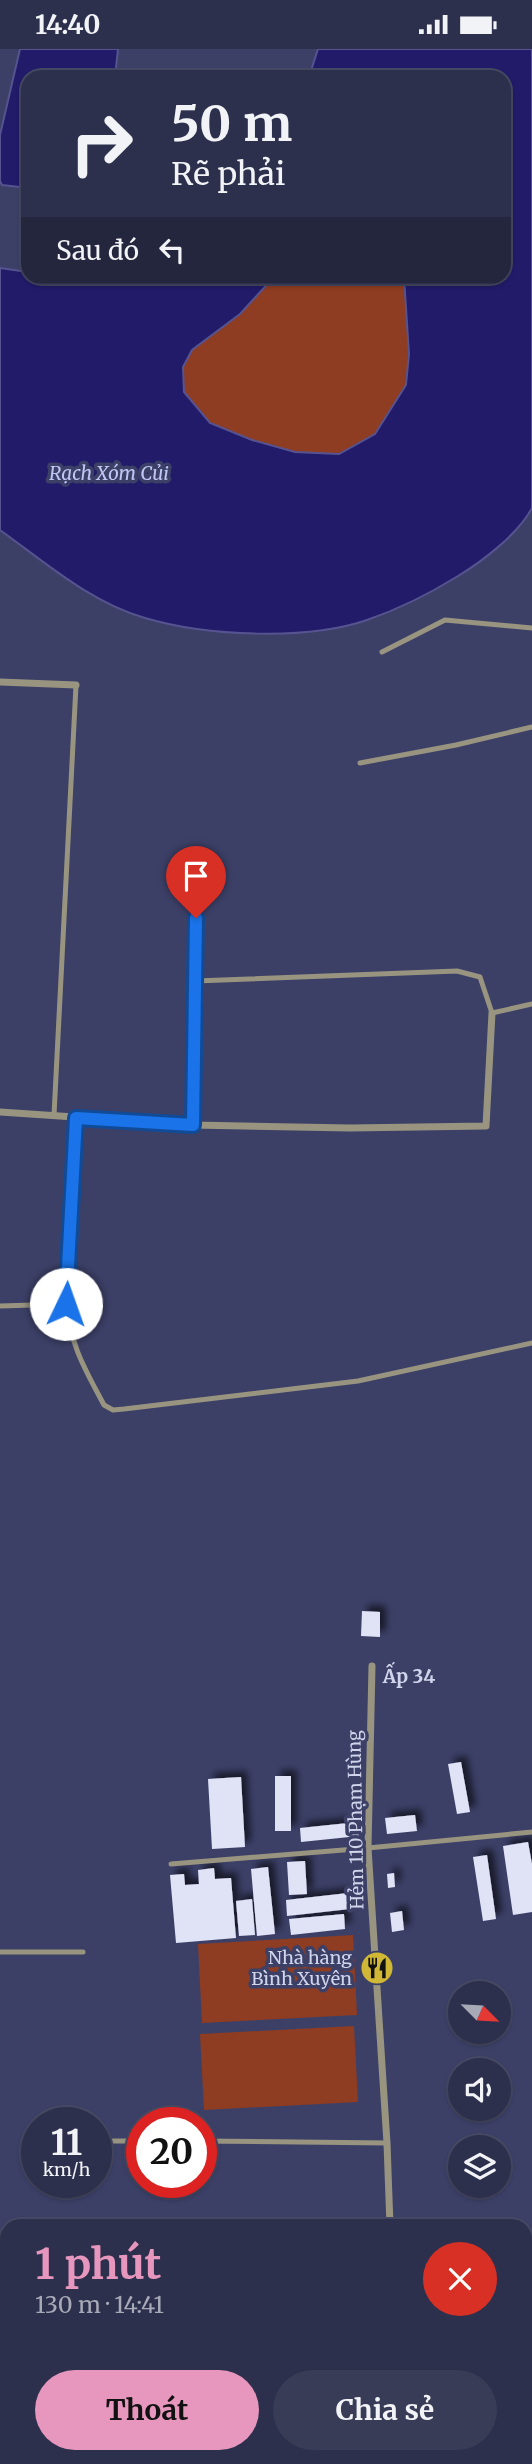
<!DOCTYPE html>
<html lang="vi">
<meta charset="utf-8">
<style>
:root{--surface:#2d304d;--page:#393c57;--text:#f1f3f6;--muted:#a7a9b6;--line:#484b65;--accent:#e797bd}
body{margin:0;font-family:Merriweather,serif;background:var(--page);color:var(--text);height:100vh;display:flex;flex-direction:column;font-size:26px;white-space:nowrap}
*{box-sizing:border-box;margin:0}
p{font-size:23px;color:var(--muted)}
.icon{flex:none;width:38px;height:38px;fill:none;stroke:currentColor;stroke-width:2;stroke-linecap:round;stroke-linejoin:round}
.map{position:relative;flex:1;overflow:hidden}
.sheet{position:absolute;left:0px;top:2170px;width:532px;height:245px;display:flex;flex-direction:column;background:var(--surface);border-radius:21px 21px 0 0;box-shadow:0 2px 5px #0004,0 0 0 2px var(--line)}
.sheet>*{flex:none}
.top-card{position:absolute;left:21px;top:21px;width:490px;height:214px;border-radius:21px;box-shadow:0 2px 5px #0004,0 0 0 2px var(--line);background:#2d304d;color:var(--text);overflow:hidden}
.needle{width:46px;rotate:114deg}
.tools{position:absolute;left:448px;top:1932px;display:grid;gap:14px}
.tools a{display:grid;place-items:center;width:63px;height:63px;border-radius:50%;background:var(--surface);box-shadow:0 2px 5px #0004,0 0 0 2px var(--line);font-size:35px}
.speed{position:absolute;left:21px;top:2058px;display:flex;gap:14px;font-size:35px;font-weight:700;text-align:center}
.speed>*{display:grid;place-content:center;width:91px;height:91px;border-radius:50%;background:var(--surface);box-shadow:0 2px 5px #0004,0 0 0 2px var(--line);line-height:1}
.speed small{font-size:18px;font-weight:400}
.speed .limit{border:10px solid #d22;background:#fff;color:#111}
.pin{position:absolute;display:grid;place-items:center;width:60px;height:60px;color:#fff;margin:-72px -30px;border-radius:50% 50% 50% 0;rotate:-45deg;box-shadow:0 0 7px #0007}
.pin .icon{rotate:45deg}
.me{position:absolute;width:77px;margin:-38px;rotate:3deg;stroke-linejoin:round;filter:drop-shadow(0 0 5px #0008)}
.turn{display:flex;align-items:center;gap:24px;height:147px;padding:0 35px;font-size:32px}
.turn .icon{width:91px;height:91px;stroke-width:2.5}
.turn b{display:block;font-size:49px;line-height:60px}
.then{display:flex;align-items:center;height:66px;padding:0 35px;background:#0003;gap:14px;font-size:26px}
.round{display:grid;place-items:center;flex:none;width:74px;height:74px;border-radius:37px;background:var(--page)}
.headline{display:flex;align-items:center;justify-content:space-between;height:119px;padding:0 35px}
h1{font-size:42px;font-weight:700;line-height:52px;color:var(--accent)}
.action{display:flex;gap:14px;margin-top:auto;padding:14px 35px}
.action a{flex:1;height:80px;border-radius:42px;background:var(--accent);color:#111;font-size:28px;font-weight:700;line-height:80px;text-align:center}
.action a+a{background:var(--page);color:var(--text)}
.status{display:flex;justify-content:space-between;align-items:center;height:49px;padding:0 35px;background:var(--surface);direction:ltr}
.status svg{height:19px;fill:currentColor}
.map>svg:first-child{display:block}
</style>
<div class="status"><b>14:40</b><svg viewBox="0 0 49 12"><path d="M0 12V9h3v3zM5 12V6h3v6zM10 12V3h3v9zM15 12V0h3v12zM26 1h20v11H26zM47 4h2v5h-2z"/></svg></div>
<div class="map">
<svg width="532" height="2415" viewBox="0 0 532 2415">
<defs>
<filter id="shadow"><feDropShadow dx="6" dy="-6" stdDeviation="3.5" flood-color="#0009"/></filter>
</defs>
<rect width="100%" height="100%" fill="#3c4067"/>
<!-- green -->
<path fill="#8e3c22" d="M 274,228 L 404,228 L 409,305 L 406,336 L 375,385 L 339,405 L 295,403 L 252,391 L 210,374 L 184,343 L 183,318 L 192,301 L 240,265 Z
M 353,1886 L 357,1966 L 202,1974 L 198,1895 Z
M 354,1977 L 358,2053 L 204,2061 L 200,1985 Z"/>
<!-- water -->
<path fill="#211b69" stroke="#565390" stroke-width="2" d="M 20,0 L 118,0 L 115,28 L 28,28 L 28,139 L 2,136 L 0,132 L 0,86 Z
M 318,0 L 532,0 L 532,459 C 518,485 483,512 458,527 C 429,545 399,560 367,571 C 306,592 206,587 145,569 C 90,553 46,514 0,481 L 0,219 L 28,223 L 28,228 C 63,228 115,243 146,228 L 274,228 L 240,265 L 192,301 L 183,318 L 184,343 L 210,374 L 252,391 L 295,403 L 339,405 L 375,385 L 406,336 L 409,305 L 404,228 L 504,228 L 504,28 L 309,28 Z"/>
<!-- building -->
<path fill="#e0e3f6" filter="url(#shadow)" d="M 362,1562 L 380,1563 L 380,1588 L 361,1587 Z
M 461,1713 L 470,1763 L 457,1765 L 448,1715 Z
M 275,1727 L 291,1727 L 291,1782 L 275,1782 Z
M 241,1728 L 245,1798 L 212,1800 L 208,1730 Z
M 415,1766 L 417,1782 L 387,1785 L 385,1769 Z
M 358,1773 L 359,1787 L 301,1793 L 300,1779 Z
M 528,1793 L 532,1815 L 532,1863 L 513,1866 L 503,1797 Z
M 487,1806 L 496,1870 L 483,1872 L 473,1808 Z
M 305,1812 L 307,1845 L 289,1846 L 287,1813 Z
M 268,1818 L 275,1885 L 257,1887 L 251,1820 Z
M 214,1819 L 215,1830 L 231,1829 L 236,1889 L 176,1894 L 170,1826 L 184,1825 L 185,1836 L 199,1835 L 198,1821 Z
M 394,1824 L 395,1838 L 388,1839 L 387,1825 Z
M 348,1844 L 350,1860 L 287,1867 L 286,1851 Z
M 252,1850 L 255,1886 L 239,1887 L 236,1852 Z
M 402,1862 L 404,1881 L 392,1883 L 390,1864 Z
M 344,1865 L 345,1880 L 291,1886 L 289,1870 Z
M 439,2408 L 467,2408 L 467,2410 L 439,2412 Z"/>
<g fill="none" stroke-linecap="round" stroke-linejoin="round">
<!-- service -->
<path stroke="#989480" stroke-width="5" d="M 382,603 L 445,571 L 532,579
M 360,714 L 456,696 L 532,678
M 195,932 L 457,922 L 480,928 L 492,964 L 532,955
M 54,1066 L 76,636
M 76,1069 L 67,1255 C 70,1296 85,1320 104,1356 L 113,1361 L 124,1360 L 358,1332 L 532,1294
M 193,1076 L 196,869
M 0,1257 L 67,1255
M 171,1815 L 368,1799 L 532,1783
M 0,1903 L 83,1903
M 96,2092 L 142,2092
M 201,2092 L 387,2094"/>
<!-- minor -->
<path stroke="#989480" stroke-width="7" d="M 0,633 L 76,636
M 0,1063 L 193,1076 L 350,1079 L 486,1077 L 492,964
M 372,1617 L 368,1799 L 387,2094 L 390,2177
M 398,2408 L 398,2415"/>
</g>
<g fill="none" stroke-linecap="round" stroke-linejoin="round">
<defs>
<path id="route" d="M 66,1255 L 76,1069 L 193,1076 L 196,869"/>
</defs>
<!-- route casing -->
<use href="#route" stroke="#114b97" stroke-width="18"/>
<!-- route -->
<use href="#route" stroke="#1a73e8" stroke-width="12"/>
</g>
<!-- icons -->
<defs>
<symbol id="restaurant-disc" viewBox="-11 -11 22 22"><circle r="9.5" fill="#d0b736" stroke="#3c4067"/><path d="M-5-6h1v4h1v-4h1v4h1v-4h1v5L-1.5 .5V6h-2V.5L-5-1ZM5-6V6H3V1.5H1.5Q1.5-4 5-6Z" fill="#111"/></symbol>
</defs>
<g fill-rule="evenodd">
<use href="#restaurant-disc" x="358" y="1900" width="38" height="38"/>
</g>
<g text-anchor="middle" stroke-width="7" stroke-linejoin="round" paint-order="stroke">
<!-- street labels -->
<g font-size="18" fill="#d1d5ec" stroke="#3c4067">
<text transform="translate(356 1771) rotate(-91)" y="6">Hẻm 110 Phạm Hùng</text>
</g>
<!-- poi labels -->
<g font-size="18" fill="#d1d5ec" stroke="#3c4067" text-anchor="end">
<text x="352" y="1915">Nhà hàng<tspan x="352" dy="21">Bình Xuyên</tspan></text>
</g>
<!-- water labels -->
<g font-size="19" font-style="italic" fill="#c0c7f4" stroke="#3c4067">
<text x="109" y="431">Rạch Xóm Củi</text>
</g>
<!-- neighbourhood labels -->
<g font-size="19" font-weight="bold" fill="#d1d5ec" stroke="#3c4067">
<text x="409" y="1634">Ấp 34</text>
</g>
</g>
</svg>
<div class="tools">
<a><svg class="needle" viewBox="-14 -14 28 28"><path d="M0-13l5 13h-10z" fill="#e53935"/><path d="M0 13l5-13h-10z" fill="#a7a9b6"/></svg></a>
<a><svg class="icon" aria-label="sound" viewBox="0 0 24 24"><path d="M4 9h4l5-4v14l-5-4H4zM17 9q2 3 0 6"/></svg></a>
<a><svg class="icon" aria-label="layers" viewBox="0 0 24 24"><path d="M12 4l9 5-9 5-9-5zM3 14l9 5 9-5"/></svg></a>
</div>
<div class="speed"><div>11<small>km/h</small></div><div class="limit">20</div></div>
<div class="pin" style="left:196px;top:869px;background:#d93025"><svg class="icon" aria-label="arrive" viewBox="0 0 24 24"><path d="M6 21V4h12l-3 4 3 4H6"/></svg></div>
<svg class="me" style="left:66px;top:1255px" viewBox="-20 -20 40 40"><circle r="19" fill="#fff"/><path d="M0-13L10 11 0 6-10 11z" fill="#1a73e8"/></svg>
<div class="top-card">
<div class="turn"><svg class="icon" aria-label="right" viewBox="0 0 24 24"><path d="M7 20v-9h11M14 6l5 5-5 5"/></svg><div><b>50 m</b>Rẽ phải</div></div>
<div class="then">Sau đó<svg class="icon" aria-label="left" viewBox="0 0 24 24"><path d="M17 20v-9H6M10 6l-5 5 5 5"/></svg></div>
</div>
<section class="sheet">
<div class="headline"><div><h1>1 phút</h1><p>130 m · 14:41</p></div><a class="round" style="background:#d93025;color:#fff"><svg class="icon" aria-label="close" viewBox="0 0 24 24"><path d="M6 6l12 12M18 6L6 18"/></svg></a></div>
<div class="action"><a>Thoát</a><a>Chia sẻ</a></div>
</section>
</div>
